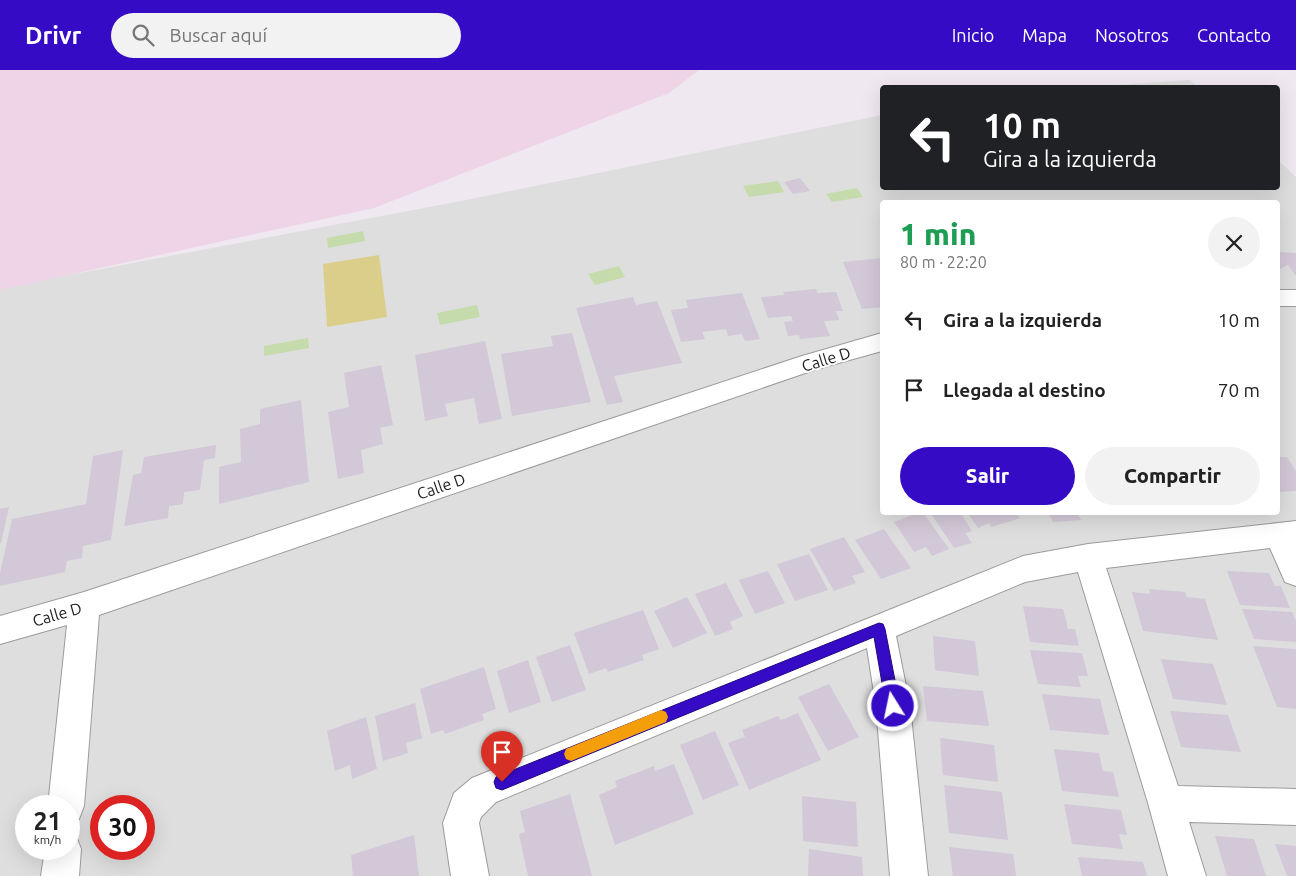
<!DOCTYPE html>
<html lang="es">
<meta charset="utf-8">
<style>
:root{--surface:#fff;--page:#f2f2f2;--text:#222;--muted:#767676;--accent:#350bc6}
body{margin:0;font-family:Ubuntu,sans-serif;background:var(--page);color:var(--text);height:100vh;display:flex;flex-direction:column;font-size:19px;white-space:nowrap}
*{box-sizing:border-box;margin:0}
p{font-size:16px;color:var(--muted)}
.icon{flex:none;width:28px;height:28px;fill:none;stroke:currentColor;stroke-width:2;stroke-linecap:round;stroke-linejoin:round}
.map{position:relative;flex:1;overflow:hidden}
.sheet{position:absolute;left:880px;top:130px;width:400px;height:315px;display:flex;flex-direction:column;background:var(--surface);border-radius:5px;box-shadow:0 5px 20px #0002}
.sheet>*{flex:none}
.banner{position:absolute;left:880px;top:15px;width:400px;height:105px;border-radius:5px;box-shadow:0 5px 20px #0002;background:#202124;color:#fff;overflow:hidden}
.speed{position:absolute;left:15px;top:725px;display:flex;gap:10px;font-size:25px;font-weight:700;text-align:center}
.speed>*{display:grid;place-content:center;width:65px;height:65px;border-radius:50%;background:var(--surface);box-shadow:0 5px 20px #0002;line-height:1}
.speed small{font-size:12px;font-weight:400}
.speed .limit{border:8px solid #d22;background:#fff;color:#111}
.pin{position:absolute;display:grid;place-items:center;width:42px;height:42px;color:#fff;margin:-51px -21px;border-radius:50% 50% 50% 0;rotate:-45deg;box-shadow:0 0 5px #0007}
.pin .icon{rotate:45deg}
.me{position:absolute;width:55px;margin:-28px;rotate:350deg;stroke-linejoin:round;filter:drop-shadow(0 0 4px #0008)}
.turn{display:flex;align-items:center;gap:18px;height:105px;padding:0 20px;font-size:22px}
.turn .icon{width:65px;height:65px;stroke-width:2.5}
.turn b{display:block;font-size:35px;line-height:42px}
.round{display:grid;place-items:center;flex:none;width:52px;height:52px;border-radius:26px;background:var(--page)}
.head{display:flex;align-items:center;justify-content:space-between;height:85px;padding:0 20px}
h1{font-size:30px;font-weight:800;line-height:38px;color:#1e9e55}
.primary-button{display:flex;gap:10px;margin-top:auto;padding:10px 20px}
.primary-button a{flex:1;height:58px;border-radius:30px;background:var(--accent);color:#fff;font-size:20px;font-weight:800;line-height:58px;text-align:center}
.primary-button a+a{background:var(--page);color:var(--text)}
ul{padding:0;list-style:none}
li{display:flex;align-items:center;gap:15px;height:70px;padding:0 20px}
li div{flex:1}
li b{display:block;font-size:19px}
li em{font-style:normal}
header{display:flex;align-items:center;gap:30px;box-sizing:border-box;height:70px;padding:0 25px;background:var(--accent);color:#fff}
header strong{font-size:24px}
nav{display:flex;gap:28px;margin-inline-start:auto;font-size:18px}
.search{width:350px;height:45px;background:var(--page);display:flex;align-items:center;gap:12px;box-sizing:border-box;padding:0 18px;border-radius:28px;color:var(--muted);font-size:19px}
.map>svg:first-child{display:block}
</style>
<header>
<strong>Drivr</strong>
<div class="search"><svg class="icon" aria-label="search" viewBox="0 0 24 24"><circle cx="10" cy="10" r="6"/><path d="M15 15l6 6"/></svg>Buscar aquí</div>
<nav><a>Inicio</a><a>Mapa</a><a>Nosotros</a><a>Contacto</a></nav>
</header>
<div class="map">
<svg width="1296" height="806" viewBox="0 0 1296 806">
<rect width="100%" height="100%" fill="#efe8f0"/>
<!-- residential -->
<path fill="#dededf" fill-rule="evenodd" d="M 1190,10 L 1198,17 L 1087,17 Z
M 882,45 L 882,118 L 1278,118 L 1278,90 L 1296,107 L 1296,806 L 0,806 L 0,218 L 461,131 ZM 882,132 L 1278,132 L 1278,442 L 882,442 ZM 26,736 L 69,736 L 69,779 L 26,779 ZM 101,736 L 144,736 L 144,779 L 101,779 Z"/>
<!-- farmland -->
<path fill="#eed4e6" d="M 0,0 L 699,0 L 669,23 L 374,138 L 0,220 Z"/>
<!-- pitch -->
<path fill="#dbce8a" d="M 379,185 L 387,247 L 327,257 L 323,194 Z"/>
<!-- water -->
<path fill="#c5dbab" d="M 778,111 L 784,122 L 749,127 L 743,116 Z
M 857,118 L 863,127 L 832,132 L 826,124 Z
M 363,161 L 365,171 L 328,178 L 327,168 Z
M 619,196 L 625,207 L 595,215 L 588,204 Z
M 477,235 L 480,247 L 440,255 L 437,243 Z
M 308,268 L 309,278 L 264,286 L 264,276 Z"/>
<!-- building -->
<path fill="#d2c8d7" d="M 800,108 L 810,121 L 793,124 L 784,112 Z
M 1278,182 L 1296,183 L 1296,206 L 1288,195 L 1278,200 Z
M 882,188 L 882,237 L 862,239 L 843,192 Z
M 816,219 L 818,223 L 836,222 L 843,241 L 836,241 L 839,250 L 824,251 L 830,266 L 800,269 L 799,265 L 788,266 L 784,252 L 793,251 L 791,246 L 768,248 L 761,227 L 784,225 L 783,222 Z
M 742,223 L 760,269 L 745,271 L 742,264 L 728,266 L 726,259 L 702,262 L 705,269 L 681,272 L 671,240 L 688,238 L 686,230 Z
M 633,227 L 636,235 L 657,231 L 682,293 L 614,306 L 623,332 L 607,335 L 576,238 Z
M 572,263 L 591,332 L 512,346 L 501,284 L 553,276 L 551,266 Z
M 485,271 L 502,349 L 479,354 L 474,328 L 445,334 L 448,346 L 425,351 L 415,285 Z
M 381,295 L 393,355 L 380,358 L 383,374 L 361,380 L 364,403 L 338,409 L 328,342 L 349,337 L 344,303 Z
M 301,330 L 309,412 L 219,434 L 219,397 L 241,392 L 240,359 L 260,354 L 260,339 Z
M 216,375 L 215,388 L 204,390 L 200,420 L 184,422 L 183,434 L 169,436 L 168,448 L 124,456 L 133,405 L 141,403 L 144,387 Z
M 123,380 L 111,470 L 83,476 L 82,488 L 67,491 L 65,502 L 0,516 L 0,503 L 12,449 L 86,434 L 93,386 Z
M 1278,387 L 1287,387 L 1296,401 L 1296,421 L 1278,422 Z
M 9,437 L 1,473 L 0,473 L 0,439 Z
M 919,442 L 923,442 L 949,479 L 932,486 L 926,477 L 914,482 L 894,452 Z
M 930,442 L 960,442 L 972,461 L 965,463 L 972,473 L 954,478 Z
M 967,442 L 1016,442 L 1020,448 L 992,457 L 989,453 L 978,458 Z
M 1048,442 L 1077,442 L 1081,450 L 1053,452 Z
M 884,459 L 911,498 L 881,509 L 855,470 Z
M 844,467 L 865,502 L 852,506 L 856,513 L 834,521 L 810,479 Z
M 809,484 L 828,520 L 795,531 L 777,494 Z
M 768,501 L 785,533 L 755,544 L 739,510 Z
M 1227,501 L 1269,503 L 1275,516 L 1281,516 L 1290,538 L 1240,535 Z
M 726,513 L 743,546 L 730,552 L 733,559 L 715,566 L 695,524 Z
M 1149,519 L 1185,522 L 1187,527 L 1205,529 L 1218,570 L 1143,561 L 1132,522 L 1150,524 Z
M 687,527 L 707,563 L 673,578 L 654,541 Z
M 1023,536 L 1063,539 L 1068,559 L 1075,559 L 1079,576 L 1030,572 Z
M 1242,539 L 1292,542 L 1296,551 L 1296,572 L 1254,569 Z
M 643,540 L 659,579 L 642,585 L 644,590 L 608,602 L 606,598 L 589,604 L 574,563 Z
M 933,566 L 975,571 L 979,606 L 935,600 Z
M 570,575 L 586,620 L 552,632 L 536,587 Z
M 1253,576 L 1296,579 L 1296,639 L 1277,637 Z
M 1030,580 L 1082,583 L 1088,606 L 1078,606 L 1081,617 L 1038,614 Z
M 1161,589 L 1213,594 L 1227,635 L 1173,629 Z
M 528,590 L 541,632 L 509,643 L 497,601 Z
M 484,597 L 496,639 L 482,644 L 484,650 L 445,664 L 443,660 L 431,664 L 420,619 Z
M 829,614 L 859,667 L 828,681 L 798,627 Z
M 923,616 L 983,621 L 989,656 L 927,651 Z
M 1042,624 L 1100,629 L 1109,665 L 1050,660 Z
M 415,633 L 422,668 L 406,673 L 408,683 L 383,691 L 375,646 Z
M 1170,641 L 1228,645 L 1241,682 L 1181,677 Z
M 798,643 L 821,690 L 749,720 L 728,673 L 745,667 L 742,660 L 778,646 L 781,650 Z
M 366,647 L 377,699 L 352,709 L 350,695 L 335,701 L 327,661 Z
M 715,661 L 739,715 L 703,730 L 680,675 Z
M 940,668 L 994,675 L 998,712 L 943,705 Z
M 1054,679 L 1099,683 L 1103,701 L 1113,702 L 1119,727 L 1062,721 Z
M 674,694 L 694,744 L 615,775 L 599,725 L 617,717 L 615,711 L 654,696 L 655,701 Z
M 944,715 L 1002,722 L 1008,770 L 949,763 Z
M 570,724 L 592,806 L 528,806 L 519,764 L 525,762 L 520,741 Z
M 802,726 L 856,732 L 858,777 L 803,771 Z
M 1064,734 L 1121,740 L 1127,765 L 1119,764 L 1123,779 L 1072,774 Z
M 414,765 L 419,806 L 353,806 L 351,785 Z
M 1215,766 L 1254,769 L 1266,806 L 1227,806 Z
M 1275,774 L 1296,776 L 1296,806 L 1287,806 Z
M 949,777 L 1013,784 L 1016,806 L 953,806 Z
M 809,779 L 862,787 L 863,806 L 808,806 Z
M 1078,787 L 1143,792 L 1147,806 L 1082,806 Z"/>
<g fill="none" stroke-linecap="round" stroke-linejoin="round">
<defs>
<path id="minor" d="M 1278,220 L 1296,220 L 1296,236 L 1278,236 Z
M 882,263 L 882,281 L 817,299 L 99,545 L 84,736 L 79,749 L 69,753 L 69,736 L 48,736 L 67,555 L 0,574 L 0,546 L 84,522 L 802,286 Z
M 1296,451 L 1296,516 L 1285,512 L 1270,478 L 1106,498 L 1178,716 L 1296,719 L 1296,755 L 1189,752 L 1206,806 L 1168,806 L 1148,733 L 1078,502 L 1025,512 L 896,566 L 910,636 L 928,806 L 890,806 L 876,636 L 867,578 L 496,732 L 481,747 L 479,753 L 489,806 L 451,806 L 443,753 L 454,723 L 472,708 L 1023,486 L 1088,474 Z
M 69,763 L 76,766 L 81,779 L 79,806 L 41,806 L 45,779 L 69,779 Z"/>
</defs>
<!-- minor casing -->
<use href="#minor" stroke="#9b9b9b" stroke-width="2"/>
<!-- minor -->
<use href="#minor" fill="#fff" fill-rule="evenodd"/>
</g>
<!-- route -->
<path fill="#350bc6" stroke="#220781" d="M 879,553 L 883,554 L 885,559 L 900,636 L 897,640 L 893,642 L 888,640 L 886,636 L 874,567 L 502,720 L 496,718 L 494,712 L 496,707 Z"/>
<!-- slow -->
<path fill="#f59e0b" d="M 661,640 L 666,642 L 668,647 L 666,652 L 571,691 L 566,689 L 564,684 L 566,679 Z"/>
<g text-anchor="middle" stroke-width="4" stroke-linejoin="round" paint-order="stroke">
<!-- street labels -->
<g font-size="16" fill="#212121" stroke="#fff">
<text transform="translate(826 289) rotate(-17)" y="6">Calle D</text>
<text transform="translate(441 416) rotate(-19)" y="6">Calle D</text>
<text transform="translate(57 544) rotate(-16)" y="6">Calle D</text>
</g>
</g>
</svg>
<div class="speed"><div>21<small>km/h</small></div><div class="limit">30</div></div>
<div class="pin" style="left:502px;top:712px;background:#d93025"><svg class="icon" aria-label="arrive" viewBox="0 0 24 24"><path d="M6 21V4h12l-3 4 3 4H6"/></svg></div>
<svg class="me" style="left:893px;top:636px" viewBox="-20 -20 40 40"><circle r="17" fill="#350bc6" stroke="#fff" stroke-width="3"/><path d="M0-11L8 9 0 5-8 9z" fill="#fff"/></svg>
<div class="banner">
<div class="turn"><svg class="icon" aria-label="left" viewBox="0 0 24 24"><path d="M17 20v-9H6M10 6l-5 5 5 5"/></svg><div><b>10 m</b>Gira a la izquierda</div></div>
</div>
<section class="sheet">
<div class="head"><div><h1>1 min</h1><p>80 m · 22:20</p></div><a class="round"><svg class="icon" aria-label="close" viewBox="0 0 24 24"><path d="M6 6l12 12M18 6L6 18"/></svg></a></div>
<ul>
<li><svg class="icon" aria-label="left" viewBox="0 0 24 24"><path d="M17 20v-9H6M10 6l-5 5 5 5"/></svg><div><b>Gira a la izquierda</b></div><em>10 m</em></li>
<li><svg class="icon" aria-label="arrive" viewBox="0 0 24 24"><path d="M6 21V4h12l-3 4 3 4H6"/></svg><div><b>Llegada al destino</b></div><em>70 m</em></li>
</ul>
<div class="primary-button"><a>Salir</a><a>Compartir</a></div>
</section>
</div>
